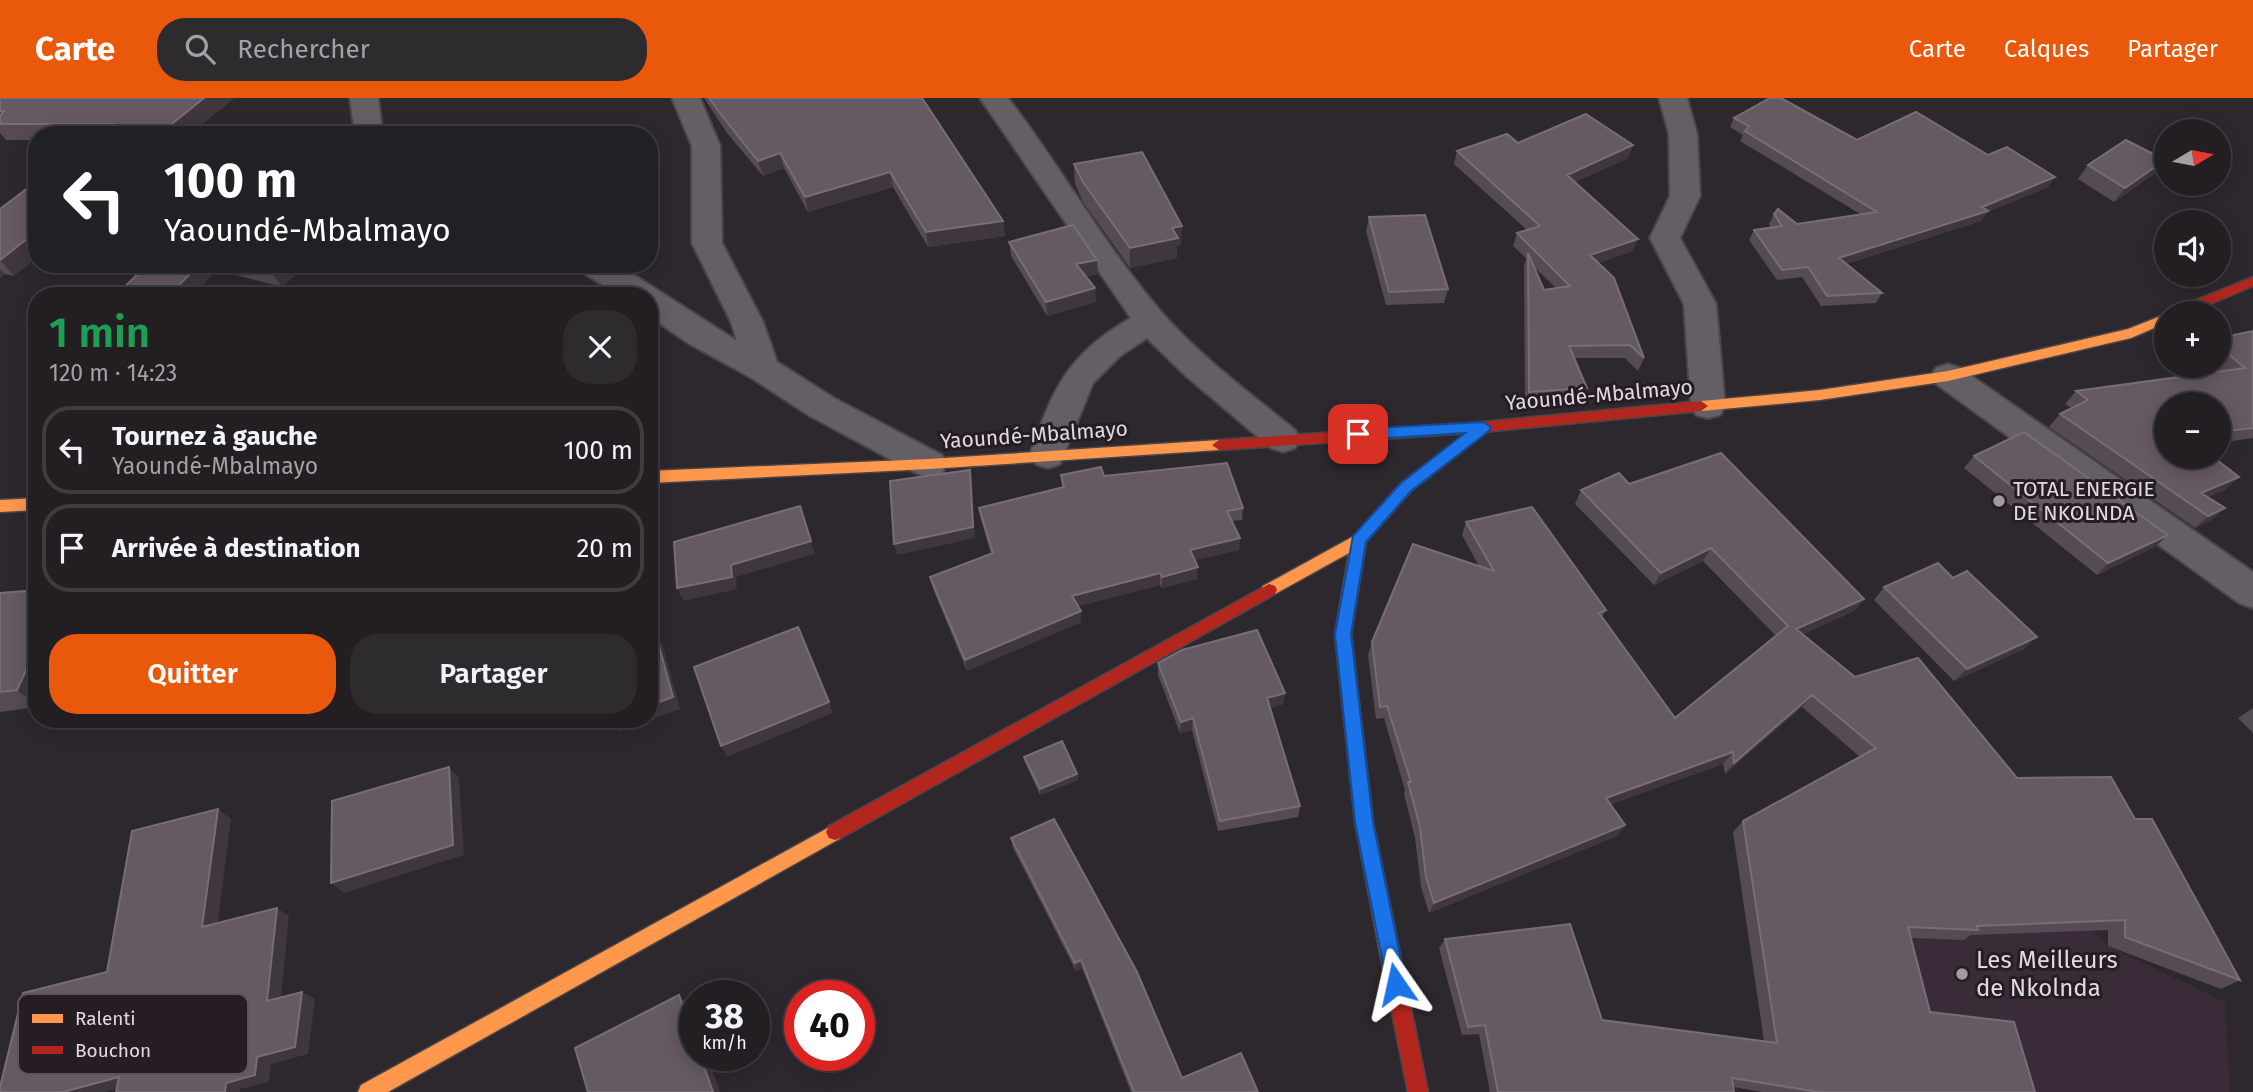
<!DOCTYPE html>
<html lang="fr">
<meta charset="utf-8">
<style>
:root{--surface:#221e22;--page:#2e2b2f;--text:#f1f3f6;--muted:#a2a2a5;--line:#3f3c40;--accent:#ea580c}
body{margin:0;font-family:"Fira Sans",sans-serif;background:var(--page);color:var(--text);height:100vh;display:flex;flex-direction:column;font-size:26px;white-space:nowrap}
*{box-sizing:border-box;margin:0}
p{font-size:23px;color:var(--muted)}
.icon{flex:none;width:38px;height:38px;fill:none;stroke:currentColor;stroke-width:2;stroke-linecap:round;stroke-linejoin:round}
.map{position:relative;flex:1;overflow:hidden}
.side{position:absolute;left:28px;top:189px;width:630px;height:441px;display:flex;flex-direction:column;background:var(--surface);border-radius:28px;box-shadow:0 4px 18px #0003,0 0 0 2px var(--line)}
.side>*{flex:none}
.top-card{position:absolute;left:28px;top:28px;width:630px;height:147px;border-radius:28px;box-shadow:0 4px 18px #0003,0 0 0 2px var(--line);background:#202124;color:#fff;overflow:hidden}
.needle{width:46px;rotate:80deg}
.buttons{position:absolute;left:2154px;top:21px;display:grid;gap:14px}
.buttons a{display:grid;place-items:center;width:77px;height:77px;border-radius:50%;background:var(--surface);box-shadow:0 4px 18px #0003,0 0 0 2px var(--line);font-size:35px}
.speed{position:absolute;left:679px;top:882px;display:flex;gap:14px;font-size:35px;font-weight:700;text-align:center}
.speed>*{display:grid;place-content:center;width:91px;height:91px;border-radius:50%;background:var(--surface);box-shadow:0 4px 18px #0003,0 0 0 2px var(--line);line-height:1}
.speed small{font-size:18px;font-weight:400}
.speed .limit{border:10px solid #d22;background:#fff;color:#111}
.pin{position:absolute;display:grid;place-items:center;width:60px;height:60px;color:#fff;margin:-30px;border-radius:14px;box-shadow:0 4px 10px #0006}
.me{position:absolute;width:77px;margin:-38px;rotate:349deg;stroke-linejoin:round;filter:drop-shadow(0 0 5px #0008)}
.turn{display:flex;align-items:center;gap:24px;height:147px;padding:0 21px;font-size:32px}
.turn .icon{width:91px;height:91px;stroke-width:2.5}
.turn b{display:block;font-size:49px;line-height:60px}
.round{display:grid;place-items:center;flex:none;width:74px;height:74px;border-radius:28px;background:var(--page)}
.head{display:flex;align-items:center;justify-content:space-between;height:119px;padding:0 21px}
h1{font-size:42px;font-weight:600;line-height:52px;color:#1e9e55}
.button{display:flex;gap:14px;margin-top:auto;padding:14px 21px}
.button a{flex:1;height:80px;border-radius:28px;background:var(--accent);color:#fff;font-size:28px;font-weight:600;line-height:80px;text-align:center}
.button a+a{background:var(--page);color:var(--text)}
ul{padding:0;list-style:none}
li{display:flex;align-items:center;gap:21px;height:88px;margin:0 14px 10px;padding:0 7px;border:4px solid var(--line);border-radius:28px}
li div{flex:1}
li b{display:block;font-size:26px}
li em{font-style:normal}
header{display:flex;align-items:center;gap:42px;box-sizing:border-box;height:98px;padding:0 35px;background:var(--accent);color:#fff}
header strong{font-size:33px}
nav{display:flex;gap:38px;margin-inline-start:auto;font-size:24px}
.search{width:490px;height:63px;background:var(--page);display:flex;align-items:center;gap:18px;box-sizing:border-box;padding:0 24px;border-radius:28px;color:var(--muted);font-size:26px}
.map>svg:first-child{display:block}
</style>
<header>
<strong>Carte</strong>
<div class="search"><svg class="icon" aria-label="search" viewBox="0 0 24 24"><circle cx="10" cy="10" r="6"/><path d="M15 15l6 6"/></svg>Rechercher</div>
<nav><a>Carte</a><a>Calques</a><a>Partager</a></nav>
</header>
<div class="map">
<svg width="2253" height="994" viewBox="0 0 2253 994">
<rect width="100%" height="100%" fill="#2d282d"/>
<!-- built -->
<path fill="#392b37" d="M 1811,746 L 2066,804 L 2108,848 L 2225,904 L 2230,994 L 1772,994 Z"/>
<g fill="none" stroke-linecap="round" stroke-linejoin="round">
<defs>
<path id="street" d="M 350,0 L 378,0 L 383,37 L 355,37 Z
M 672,0 L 700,0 L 720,48 L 722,145 L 763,224 L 777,264 L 834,300 L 942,357 L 947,366 L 942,375 L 929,379 L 916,375 L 810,318 L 750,279 L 688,245 L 649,218 L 649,198 L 621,198 L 580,173 L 576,166 L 617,166 L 737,243 L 731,224 L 692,145 L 692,48 Z
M 980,0 L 1008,0 C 1062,70 1105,149 1163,216 C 1202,260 1250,295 1295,332 L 1300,341 L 1295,350 L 1283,354 L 1271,350 L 1186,278 L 1147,240 L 1120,258 L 1093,285 L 1060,366 L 1048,370 L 1036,366 L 1030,357 C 1053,290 1068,256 1131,220 Z
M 1659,0 L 1687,0 L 1697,36 L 1700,98 L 1680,140 L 1716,206 L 1725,308 L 1720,317 L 1708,320 L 1696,317 L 1691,308 L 1684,206 L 1650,140 L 1670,98 L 1669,36 Z
M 1948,266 L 1960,270 L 2253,474 L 2253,510 L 2239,505 L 1936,286 L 1931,278 L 1936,270 Z"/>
<path id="slow" d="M 2166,216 L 2166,225 L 2131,240 L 1948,283 L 1820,302 L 1701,313 L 1694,308 L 1701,303 L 1820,292 L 1948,273 L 2128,231 Z
M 1483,324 L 1490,329 L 1488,333 L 1411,393 L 1366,444 L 1351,536 L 1373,724 L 1401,861 L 1398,868 L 1391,870 L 1384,868 L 1381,861 L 1355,724 L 1335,536 L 1349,455 L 1275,496 L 1263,496 L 1261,492 L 1263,488 L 1354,438 L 1401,385 Z
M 1219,342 L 1226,347 L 1219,352 L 929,371 L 649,385 L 649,373 L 929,361 Z
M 37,400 L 37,412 L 0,414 L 0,402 Z
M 835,726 L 841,728 L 844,734 L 841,740 L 388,994 L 358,994 L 361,987 Z"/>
<path id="jam" d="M 2253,179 L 2253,188 L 2188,215 L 2170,215 L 2172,212 Z
M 1701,303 L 1708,308 L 1701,313 L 1483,334 L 1219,352 L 1212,347 L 1219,342 L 1483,324 Z
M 1269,486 L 1275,488 L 1277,492 L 1275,496 L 841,740 L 835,742 L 829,740 L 826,734 L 829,728 Z
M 1391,852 L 1398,854 L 1401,861 L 1428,994 L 1408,994 L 1381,861 L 1384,854 Z"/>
</defs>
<!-- street casing -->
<use href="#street" stroke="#4a4549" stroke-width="4"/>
<!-- slow casing -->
<use href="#slow" stroke="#4a4549" stroke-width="3"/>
<!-- jam casing -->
<use href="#jam" stroke="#4a4549" stroke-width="3"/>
<!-- street -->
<use href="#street" fill="#645f64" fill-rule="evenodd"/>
<!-- slow -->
<use href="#slow" fill="#ff974d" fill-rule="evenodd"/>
<!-- jam -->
<use href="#jam" fill="#b3261e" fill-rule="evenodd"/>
</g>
<!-- wall -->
<path fill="#564a54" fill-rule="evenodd" d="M 0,0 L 234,0 L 189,37 L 37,37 L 37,42 L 6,42 L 0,35 Z
M 704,0 L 922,0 L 1003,123 L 1005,138 L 928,149 L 893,89 L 808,114 L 784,70 L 763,78 L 727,35 Z
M 1734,20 L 1857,42 L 1988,57 L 2048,89 L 1987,114 L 1981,123 L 1846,166 L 1882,195 L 1876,205 L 1821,208 L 1802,179 L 1777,182 L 1749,142 L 1754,132 L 1771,130 L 1769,126 L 1774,116 L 1797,126 L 1860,116 L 1740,43 L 1743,37 L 1730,29 Z
M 1518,45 L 1633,47 L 1628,60 L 1575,84 L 1633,153 L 1598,165 L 1644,260 L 1638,273 L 1625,260 L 1574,260 L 1587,290 L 1582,302 L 1525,306 L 1524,168 L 1526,160 L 1513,148 L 1517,135 L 1527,132 L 1454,66 L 1457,53 ZM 1533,168 L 1556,190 L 1544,192 Z
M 1074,66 L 1181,147 L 1177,148 L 1177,160 L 1130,170 L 1083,104 L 1075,86 Z
M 2088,67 L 2154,76 L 2114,104 L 2078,81 Z
M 0,111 L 14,178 L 5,176 L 0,180 Z
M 1369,119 L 1448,191 L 1444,205 L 1386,207 L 1366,133 Z
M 1009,144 L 1098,176 L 1086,178 L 1096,204 L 1047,218 L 1011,158 Z
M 141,166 L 306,166 L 282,189 L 217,172 L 192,198 L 115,198 L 146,168 Z
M 2253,233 L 2253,340 L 2219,345 L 2219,306 L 2166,359 L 2225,392 L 2208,399 L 2225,410 L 2211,422 L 2195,430 L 2049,329 L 2060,316 L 2071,310 L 2065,306 L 2076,293 L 2221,273 L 2215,268 L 2219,268 L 2219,240 Z
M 1974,358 L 2168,437 L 2156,448 L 2097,477 L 1964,370 Z
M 1061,377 L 1104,378 L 1243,410 L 1242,422 L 1232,423 L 1240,440 L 1239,452 L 1195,462 L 1197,481 L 1162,490 L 1160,487 L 1078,508 L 1081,524 L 967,573 L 933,491 L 930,479 L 991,456 L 981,422 L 979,410 L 1062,389 Z
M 1629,386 L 1864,501 L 1854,513 L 1803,536 L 1855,579 L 2017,680 L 2135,721 L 2240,882 L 2221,891 L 2108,848 L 2108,832 L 1971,837 L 1964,842 L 1911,840 L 1930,914 L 2035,994 L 1762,994 L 1734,989 L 1734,994 L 1490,994 L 1479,936 L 1462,937 L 1439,850 L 1445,841 L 1602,922 L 1764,943 L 1733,734 L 1743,723 L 1860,659 L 1802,609 L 1725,676 L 1723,666 L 1611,706 L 1625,727 L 1617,738 L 1429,815 L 1421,789 L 1415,740 L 1404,696 L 1405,692 L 1384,620 L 1376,621 L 1368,557 L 1372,544 L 1479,468 L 1462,437 L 1466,424 L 1606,512 L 1602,519 L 1675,620 L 1776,538 L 1703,463 L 1654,487 L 1575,406 L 1581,392 Z
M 1884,489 L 2024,551 L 1954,583 L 1874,502 Z
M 37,492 L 37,609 L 0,614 L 0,495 Z
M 1158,565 L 1285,595 L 1283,606 L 1270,610 L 1300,708 L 1298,719 L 1218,733 L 1192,632 L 1180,635 L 1158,577 Z
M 2253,610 L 2253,635 L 2238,620 Z
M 1024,659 L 1077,676 L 1078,682 L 1040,697 L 1025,664 Z
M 1011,740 L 1182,980 L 1258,994 L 1131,994 L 1082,870 L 1076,873 L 1013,750 Z"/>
<!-- shaded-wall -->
<path fill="#40363e" d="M 204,0 L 234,0 L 189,37 L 158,37 Z
M 1633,47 L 1628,60 L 1563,90 L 1567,77 Z
M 780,55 L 784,70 L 763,78 L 758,63 Z
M 2165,62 L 2154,76 L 2114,104 L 2125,90 Z
M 890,74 L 893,89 L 808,114 L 805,99 Z
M 2055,79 L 2048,89 L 1987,114 L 1981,123 L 1833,170 L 1839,160 L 1982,109 Z
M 1003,123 L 1005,138 L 928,149 L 926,134 Z
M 1182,128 L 1181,147 L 1177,148 L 1177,160 L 1130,170 L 1130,150 L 1172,130 Z
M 37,133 L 37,160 L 14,178 L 0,162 Z
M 1638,141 L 1633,153 L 1585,169 L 1590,157 Z
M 1097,162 L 1098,176 L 1077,180 L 1076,166 Z
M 200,166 L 213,166 L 217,172 L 192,198 L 168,198 Z
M 282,166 L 306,166 L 282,189 L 272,175 Z
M 0,171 L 5,176 L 0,180 Z
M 1095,190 L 1096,204 L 1047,218 L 1046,204 Z
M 970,372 L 972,384 L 975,440 L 897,457 L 894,446 Z
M 2239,379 L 2225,392 L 2191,406 L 2201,395 Z
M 800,408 L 815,456 L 736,479 L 737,491 L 684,503 L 677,490 L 731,467 Z
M 2225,410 L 2211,422 L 2195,430 L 2208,418 Z
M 2168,437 L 2156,448 L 2097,477 L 2108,465 Z
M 1240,440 L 1239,452 L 1190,463 L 1190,452 Z
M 1711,450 L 1703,463 L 1654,487 L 1661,475 Z
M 1198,469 L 1197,481 L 1162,490 L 1162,479 Z
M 1160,475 L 1160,487 L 1072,510 L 1072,498 Z
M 1864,501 L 1854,513 L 1787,544 L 1796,531 Z
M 1081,513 L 1081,524 L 967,573 L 965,562 Z
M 655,533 L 662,545 L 680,611 L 618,634 L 610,622 L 649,621 L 649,608 Z
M 2037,539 L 2024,551 L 1954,583 L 1967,571 Z
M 37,549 L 37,607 L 17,592 Z
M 1285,595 L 1283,606 L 1265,611 L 1267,600 Z
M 1812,597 L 1802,609 L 1725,676 L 1734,665 Z
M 829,604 L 833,615 L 727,659 L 721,648 Z
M 1193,620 L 1192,632 L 1180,635 L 1181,624 Z
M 1733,654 L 1723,666 L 1598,711 L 1606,700 Z
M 449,669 L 459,680 L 464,757 L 344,795 L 331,785 Z
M 1077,676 L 1078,682 L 1040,697 L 1040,691 Z
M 218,711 L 231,721 L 216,838 L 202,829 Z
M 1625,727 L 1617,738 L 1429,815 L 1434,805 Z
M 277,810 L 289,818 L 280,910 L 267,903 Z
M 1081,862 L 1082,870 L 1076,873 L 1075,865 Z
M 302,894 L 315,901 L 308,956 L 271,966 L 269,984 L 240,991 L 240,994 L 225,994 L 226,985 L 257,959 Z
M 679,897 L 689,908 L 695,924 L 695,942 Z
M 700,957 L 707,957 L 720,994 L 713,994 Z
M 119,979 L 135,986 L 104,994 L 63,994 Z"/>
<!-- building -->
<path fill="#655963" stroke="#786d77" stroke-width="2" d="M 0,0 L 204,0 L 158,37 L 97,37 L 112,26 L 0,26 L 0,18 L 4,13 L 0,13 Z
M 709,0 L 922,0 L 1003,123 L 926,134 L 890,74 L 805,99 L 780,55 L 758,63 L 723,19 Z
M 1770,0 L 1781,0 L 1857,42 L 1916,14 L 1988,57 L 2007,49 L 2055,79 L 1982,109 L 1988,113 L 1839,160 L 1882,195 L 1827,198 L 1808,169 L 1782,172 L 1754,132 L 1782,128 L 1774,116 L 1778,111 L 1797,126 L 1877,114 L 1745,33 L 1749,28 L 1734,20 Z
M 1586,16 L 1633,47 L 1567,77 L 1638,141 L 1590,157 L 1614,180 L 1644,260 L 1630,247 L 1569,248 L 1587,290 L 1529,294 L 1528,155 L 1544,192 L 1570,188 L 1517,135 L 1540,128 L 1457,53 L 1507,36 L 1518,45 Z
M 2126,42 L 2165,62 L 2125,90 L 2088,67 Z
M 1142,54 L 1182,128 L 1172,130 L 1178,140 L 1130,150 L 1083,84 L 1074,66 Z
M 37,83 L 37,133 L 0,162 L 0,111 Z
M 1425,117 L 1448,191 L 1389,194 L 1369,119 Z
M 1073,127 L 1097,162 L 1076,166 L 1095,190 L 1046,204 L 1009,144 Z
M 148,166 L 200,166 L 168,198 L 115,198 Z
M 237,166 L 282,166 L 272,175 Z
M 2253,233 L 2253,330 L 2219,334 L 2219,306 L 2166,306 L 2166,359 L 2213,359 L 2239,379 L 2201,395 L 2225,410 L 2208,418 L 2060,316 L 2088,302 L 2076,293 L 2245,270 L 2219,248 L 2219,240 Z
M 2024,334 L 2168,437 L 2108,465 L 1974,358 Z
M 1721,355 L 1864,501 L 1796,531 L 1855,579 L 1918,560 L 2017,680 L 2111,679 L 2135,721 L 2152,721 L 2240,882 L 2125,839 L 2125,822 L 1977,828 L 1978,832 L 1908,829 L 1930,914 L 2014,924 L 2035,994 L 1819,994 L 1732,980 L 1734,994 L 1498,994 L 1485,927 L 1468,929 L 1445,841 L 1570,826 L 1602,922 L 1777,945 L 1743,723 L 1876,650 L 1812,597 L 1734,665 L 1733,654 L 1606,700 L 1625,727 L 1434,805 L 1426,779 L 1420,729 L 1408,684 L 1411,684 L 1387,608 L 1380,609 L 1372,544 L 1413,446 L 1494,473 L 1466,424 L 1532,409 L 1606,512 L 1599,515 L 1675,620 L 1788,528 L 1711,450 L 1661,475 L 1581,392 L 1619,375 L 1629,386 Z
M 1227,365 L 1243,410 L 1227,413 L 1240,440 L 1190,452 L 1198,469 L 1162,479 L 1160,475 L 1072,498 L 1081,513 L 965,562 L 930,479 L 993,455 L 979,410 L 1064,389 L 1061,377 L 1101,369 L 1104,378 Z
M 970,372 L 973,429 L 894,446 L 890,383 Z
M 800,408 L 811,443 L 731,467 L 732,479 L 677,490 L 674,444 Z
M 1938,465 L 1953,480 L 1967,473 L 2037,539 L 1967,571 L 1884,489 Z
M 37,492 L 37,549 L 17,592 L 0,594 L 0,495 Z
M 798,529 L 829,604 L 721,648 L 694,569 Z
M 1257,532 L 1285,595 L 1267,600 L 1300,708 L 1220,723 L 1193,620 L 1181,624 L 1158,565 L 1182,552 Z
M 655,533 L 673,599 L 649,608 L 649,535 Z
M 1062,643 L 1077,676 L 1040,691 L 1024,659 Z
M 449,669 L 453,747 L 331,785 L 332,703 Z
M 218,711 L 202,829 L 277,810 L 267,903 L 302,894 L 295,949 L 257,959 L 255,977 L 226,985 L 225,994 L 116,994 L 119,979 L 63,994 L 0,994 L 0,989 L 23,895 L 107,874 L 132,733 Z
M 1054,721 L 1137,874 L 1182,980 L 1241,955 L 1258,994 L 1134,994 L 1081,862 L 1075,865 L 1011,740 Z
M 679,897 L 695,942 L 695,957 L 700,957 L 713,994 L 588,994 L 575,950 Z"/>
<!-- route -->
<path fill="#1a73e8" stroke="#114b97" stroke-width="2" d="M 1483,324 L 1491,329 L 1489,333 L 1411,393 L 1366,444 L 1351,536 L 1373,724 L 1406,886 L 1403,893 L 1396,896 L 1390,893 L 1387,886 L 1355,724 L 1335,536 L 1353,438 L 1401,385 L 1465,335 L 1358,342 L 1351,336 L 1358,331 Z"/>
<!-- markers -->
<g fill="#a19ba1" stroke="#261c24" stroke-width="2.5">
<circle cx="1999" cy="403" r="7"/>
<circle cx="1962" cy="876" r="7"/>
</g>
<g text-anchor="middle" stroke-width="6" stroke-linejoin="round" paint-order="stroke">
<!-- street labels -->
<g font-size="21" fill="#e0d9df" stroke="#261c24">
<text transform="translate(1599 297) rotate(-5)" y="7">Yaoundé-Mbalmayo</text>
<text transform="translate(1034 337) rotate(-4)" y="7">Yaoundé-Mbalmayo</text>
</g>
<!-- poi labels -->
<g font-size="21" fill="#e0d9df" stroke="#261c24" text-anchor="start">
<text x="2013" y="398">TOTAL ENERGIE<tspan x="2013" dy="24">DE NKOLNDA</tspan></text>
</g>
<!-- near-poi labels -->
<g font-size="24" fill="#e0d9df" stroke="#261c24" text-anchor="start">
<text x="1976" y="870">Les Meilleurs<tspan x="1976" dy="28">de Nkolnda</tspan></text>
</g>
</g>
<!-- legend -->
<rect x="18" y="896" width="230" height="80" rx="10" fill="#261c24" stroke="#5e555c" stroke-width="2"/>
<rect x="32" y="916" width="31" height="9" fill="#ff974d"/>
<rect x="32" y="948" width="31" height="8" fill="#b3261e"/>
<g font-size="19" fill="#e0d9df">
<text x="75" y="927">Ralenti</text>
<text x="75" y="959">Bouchon</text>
</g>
</svg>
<div class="buttons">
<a><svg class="needle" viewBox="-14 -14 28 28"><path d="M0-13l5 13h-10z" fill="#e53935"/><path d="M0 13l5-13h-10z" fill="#a2a2a5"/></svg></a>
<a><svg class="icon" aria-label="sound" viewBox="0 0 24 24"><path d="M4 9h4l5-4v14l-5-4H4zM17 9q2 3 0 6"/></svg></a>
<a>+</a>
<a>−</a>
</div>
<div class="speed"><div>38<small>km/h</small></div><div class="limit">40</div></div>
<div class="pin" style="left:1358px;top:336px;background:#d93025"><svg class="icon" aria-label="arrive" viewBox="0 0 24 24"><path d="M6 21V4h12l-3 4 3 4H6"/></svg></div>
<svg class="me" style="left:1396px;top:886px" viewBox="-20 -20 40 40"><path d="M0-17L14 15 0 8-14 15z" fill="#1a73e8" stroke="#fff" stroke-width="4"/></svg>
<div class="top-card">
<div class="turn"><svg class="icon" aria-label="left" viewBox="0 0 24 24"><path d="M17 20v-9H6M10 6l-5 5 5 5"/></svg><div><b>100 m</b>Yaoundé-Mbalmayo</div></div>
</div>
<section class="side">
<div class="head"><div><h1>1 min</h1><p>120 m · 14:23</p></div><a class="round"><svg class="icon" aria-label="close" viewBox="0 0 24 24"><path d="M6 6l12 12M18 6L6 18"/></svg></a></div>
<ul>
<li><svg class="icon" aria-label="left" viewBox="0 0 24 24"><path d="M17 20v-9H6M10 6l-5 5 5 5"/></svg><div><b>Tournez à gauche</b><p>Yaoundé-Mbalmayo</p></div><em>100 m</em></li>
<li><svg class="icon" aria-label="arrive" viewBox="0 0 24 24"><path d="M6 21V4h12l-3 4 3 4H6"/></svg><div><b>Arrivée à destination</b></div><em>20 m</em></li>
</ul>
<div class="button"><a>Quitter</a><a>Partager</a></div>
</section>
</div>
